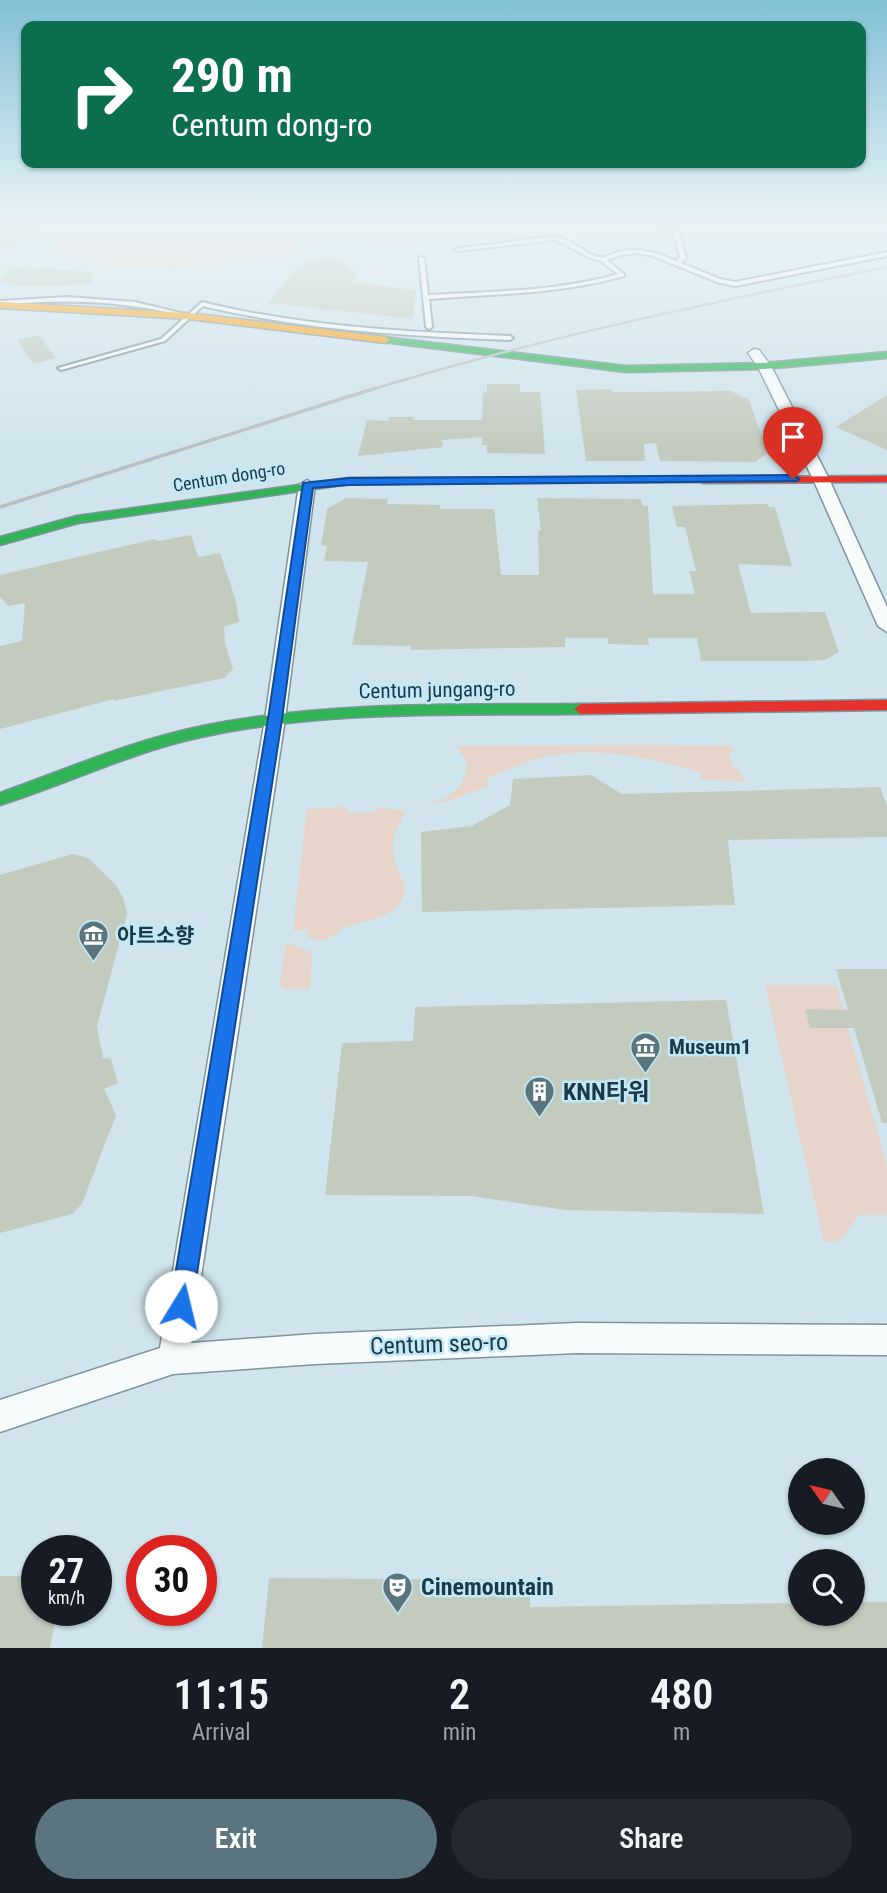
<!DOCTYPE html>
<meta charset="utf-8">
<style>
:root{--surface:#171b24;--page:#242831;--text:#f1f3f6;--muted:#9ea1a6;--accent:#5b757e}
body{margin:0;font-family:"Roboto Condensed","Noto Sans KR",sans-serif;background:var(--page);color:var(--text);height:100vh;display:flex;flex-direction:column;font-size:26px;white-space:nowrap}
*{box-sizing:border-box;margin:0}
p{font-size:23px;color:var(--muted)}
.icon{flex:none;width:38px;height:38px;fill:none;stroke:currentColor;stroke-width:2;stroke-linecap:round;stroke-linejoin:round}
.map{position:relative;height:1648px;overflow:hidden}
.details{display:flex;flex-direction:column;background:var(--surface);flex:1}
.details>*{flex:none}
.hud{position:absolute;left:21px;top:21px;width:845px;height:147px;border-radius:14px;box-shadow:0 2px 5px #0004;background:#0b6e4f;color:#fff;overflow:hidden}
.needle{width:46px;rotate:304deg}
.controls{position:absolute;left:788px;top:1458px;display:grid;gap:14px}
.controls a{display:grid;place-items:center;width:77px;height:77px;border-radius:50%;background:var(--surface);box-shadow:0 2px 5px #0004;font-size:35px}
.speed{position:absolute;left:21px;top:1535px;display:flex;gap:14px;font-size:35px;font-weight:700;text-align:center}
.speed>*{display:grid;place-content:center;width:91px;height:91px;border-radius:50%;background:var(--surface);box-shadow:0 2px 5px #0004;line-height:1}
.speed small{font-size:18px;font-weight:400}
.speed .limit{border:10px solid #d22;background:#fff;color:#111}
.pin{position:absolute;display:grid;place-items:center;width:60px;height:60px;color:#fff;margin:-72px -30px;border-radius:50% 50% 50% 0;rotate:-45deg;box-shadow:0 0 7px #0007}
.pin .icon{rotate:45deg}
.me{position:absolute;width:77px;margin:-38px;rotate:9deg;stroke-linejoin:round;filter:drop-shadow(0 0 5px #0008)}
.turn{display:flex;align-items:center;gap:24px;height:147px;padding:0 35px;font-size:32px}
.turn .icon{width:91px;height:91px;stroke-width:2.5}
.turn b{display:block;font-size:49px;line-height:60px}
.eta{display:flex;justify-content:space-evenly;align-items:center;height:119px;text-align:center}
.eta b{font-size:42px;font-weight:600;line-height:49px}
.cta{display:flex;gap:14px;margin-top:auto;padding:14px 35px}
.cta a{flex:1;height:80px;border-radius:42px;background:var(--accent);color:#fff;font-size:28px;font-weight:600;line-height:80px;text-align:center}
.cta a+a{background:var(--page);color:var(--text)}
.map>svg:first-child{display:block}
</style>
<div class="map">
<svg width="887" height="1648" viewBox="0 0 887 1648">
<rect width="100%" height="100%" fill="#cfe4ec"/>
<!-- green -->
<path fill="#e7d4cb" d="M 63,222 L 450,222 L 428,237 L 374,241 L 352,233 L 303,244 L 297,255 L 162,269 L 119,268 L 50,250 Z
M 642,745 L 732,746 L 734,751 L 729,752 L 732,767 L 737,768 L 743,778 L 751,783 L 711,779 L 709,781 L 700,778 L 701,773 C 650,757 595,745 541,758 C 522,762 504,771 486,779 L 490,785 C 469,793 447,805 424,803 C 448,803 467,786 467,762 L 456,746 Z
M 341,807 L 347,807 L 348,813 L 373,813 L 376,808 L 380,807 L 407,812 C 401,816 403,819 399,825 C 379,861 415,880 401,901 C 388,922 362,919 343,929 C 337,932 331,937 325,941 L 307,938 L 308,929 L 293,931 L 307,809 Z
M 289,943 L 312,953 L 310,989 L 285,989 L 280,985 L 285,947 Z
M 765,985 L 836,985 L 887,1166 L 887,1215 L 858,1215 L 847,1233 L 836,1242 L 824,1242 Z"/>
<!-- building -->
<path fill="#c3cbbe" d="M 8,222 L 39,222 L 25,247 L 0,249 L 0,234 Z
M 319,257 L 344,261 L 357,275 L 352,282 L 416,290 L 413,319 L 268,303 L 299,265 Z
M 9,266 L 92,272 L 92,284 L 38,287 L 14,286 L 0,281 Z
M 39,335 L 56,358 L 33,364 L 17,340 Z
M 487,384 L 520,384 L 520,392 L 540,392 L 545,454 L 487,453 L 487,445 L 482,445 L 482,437 L 442,440 L 443,447 L 358,456 L 367,420 L 388,421 L 389,417 L 413,417 L 414,420 L 482,420 L 483,393 L 487,392 Z
M 612,389 L 612,392 L 731,391 L 749,400 L 768,453 L 755,462 L 660,461 L 656,443 L 644,444 L 645,461 L 586,461 L 576,390 Z
M 887,395 L 887,450 L 836,427 Z
M 346,498 L 388,499 L 387,504 L 440,505 L 440,509 L 494,509 L 501,575 L 539,575 L 538,530 L 541,531 L 537,498 L 641,499 L 642,506 L 648,506 L 653,594 L 695,594 L 689,571 L 696,571 L 685,527 L 677,527 L 672,506 L 768,504 L 769,507 L 775,507 L 792,566 L 738,564 L 751,613 L 825,612 L 839,652 L 825,660 L 809,661 L 701,661 L 697,638 L 648,638 L 649,645 L 608,644 L 608,638 L 565,638 L 565,647 L 410,650 L 411,646 L 352,645 L 368,562 L 324,561 L 327,546 L 321,545 L 327,509 Z
M 191,535 L 198,557 L 220,553 L 236,601 L 239,622 L 224,627 L 225,643 L 233,669 L 224,678 L 114,701 L 114,699 L 0,729 L 0,646 L 22,641 L 25,603 L 8,606 L 0,597 L 0,575 L 155,539 L 158,541 Z
M 591,775 L 622,794 L 880,787 L 887,806 L 887,837 L 728,840 L 735,905 L 422,912 L 421,832 L 472,826 L 510,805 L 513,779 Z
M 73,854 L 88,858 L 116,885 L 124,900 L 127,914 L 97,1026 L 103,1058 L 111,1059 L 118,1083 L 104,1089 L 116,1115 L 82,1204 L 72,1214 L 0,1233 L 0,875 Z
M 836,969 L 887,969 L 887,1123 L 882,1123 L 854,1028 L 810,1028 L 805,1009 L 848,1010 Z
M 726,1000 L 764,1214 L 566,1210 L 470,1196 L 325,1195 L 342,1043 L 413,1041 L 415,1007 Z
M 0,1576 L 37,1576 L 37,1610 L 57,1610 L 50,1648 L 0,1648 Z
M 269,1578 L 530,1580 L 530,1607 L 800,1603 L 800,1614 L 852,1614 L 852,1602 L 887,1602 L 887,1648 L 262,1648 Z"/>
<g fill="none" stroke-linecap="round" stroke-linejoin="round">
<defs>
<path id="lane" d="M 662,222 C 681,222 681,242 686,257 L 681,263 L 720,279 L 735,282 L 887,252 L 887,256 L 735,286 L 717,282 L 653,256 L 637,253 L 621,255 L 607,260 L 624,274 L 624,276 C 561,294 494,294 429,299 L 432,327 L 429,329 L 426,327 L 419,257 L 424,258 L 428,295 C 491,291 557,292 618,274 L 601,261 L 588,257 L 565,244 L 554,240 L 458,251 L 455,249 L 554,236 L 569,241 L 592,255 L 603,258 L 620,251 L 637,250 L 656,253 L 677,261 L 680,257 L 673,230 Z
M 67,297 L 135,302 L 181,313 L 178,315 C 119,300 60,299 0,305 L 0,301 Z
M 202,302 C 304,327 406,332 510,336 L 513,338 L 510,340 C 406,336 304,330 203,306 L 165,341 L 61,370 L 58,368 L 161,339 Z"/>
<path id="street" d="M 754,349 L 759,350 L 771,366 L 829,479 L 887,607 L 887,632 L 878,626 L 813,479 L 758,367 L 748,353 Z
M 307,480 L 315,485 L 285,719 L 191,1343 L 315,1334 L 577,1323 L 887,1325 L 887,1355 L 577,1353 L 315,1364 L 173,1374 L 0,1432 L 0,1400 L 160,1348 L 265,719 L 299,485 Z"/>
<path id="fast" d="M 385,337 L 626,366 L 764,363 L 887,352 L 887,358 L 764,369 L 626,372 L 382,342 L 380,340 Z
M 703,477 L 709,480 L 707,482 L 349,484 L 78,523 L 0,545 L 0,537 L 77,516 L 349,478 Z
M 581,704 L 588,709 L 581,714 C 454,715 325,710 201,737 C 131,752 67,784 0,805 L 0,793 C 67,769 133,740 203,726 C 327,701 455,705 581,704 Z"/>
<path id="slow" d="M 0,302 L 188,313 L 385,337 L 390,340 L 385,343 L 188,319 L 0,308 Z"/>
<path id="jam" d="M 887,476 L 887,482 L 703,483 L 697,480 L 703,477 Z
M 887,700 L 887,710 L 581,714 L 574,709 L 581,704 Z"/>
</defs>
<!-- lane casing -->
<use href="#lane" stroke="#7e959d" stroke-width="4"/>
<!-- street casing -->
<use href="#street" stroke="#7e959d" stroke-width="3"/>
<!-- fast casing -->
<use href="#fast" stroke="#7e959d" stroke-width="3"/>
<!-- slow casing -->
<use href="#slow" stroke="#7e959d" stroke-width="3"/>
<!-- jam casing -->
<use href="#jam" stroke="#7e959d" stroke-width="3"/>
<!-- lane -->
<use href="#lane" fill="#f8fbfc" fill-rule="evenodd"/>
<!-- street -->
<use href="#street" fill="#f8fbfc" fill-rule="evenodd"/>
<!-- fast -->
<use href="#fast" fill="#30b455" fill-rule="evenodd"/>
<!-- slow -->
<use href="#slow" fill="#ff9f0a" fill-rule="evenodd"/>
<!-- jam -->
<use href="#jam" fill="#e5322d" fill-rule="evenodd"/>
<!-- rail-far1 -->
<path stroke="#b8bfc2" stroke-width="2.5" d="M 370,390 C 540,338 713,302 887,267"/>
<!-- rail -->
<path stroke="#b8bfc2" stroke-width="3.5" d="M 0,507 L 376,388"/>
</g>
<!-- sky -->
<linearGradient id="sky" x2="0" y2="1"><stop stop-color="#82c0d5"/><stop offset="0.49" stop-color="#e9f3f6"/><stop offset="1" stop-color="#e9f3f6" stop-opacity="0"/></linearGradient>
<rect width="887" height="453" fill="url(#sky)"/>
<!-- route -->
<path fill="#1a73e8" stroke="#114b97" stroke-width="2" d="M 793,475 L 799,479 L 797,481 L 349,485 L 313,488 L 282,719 L 192,1306 L 189,1314 L 181,1317 L 173,1314 L 170,1306 L 268,719 L 303,483 L 349,478 Z"/>
<!-- icons -->
<defs>
<symbol id="museum-pin" viewBox="-11 -11 22 30"><path d="M0 17L-7.5 6A9.5 9.5 0 1 1 7.5 6Z" fill="#5b757e" stroke="#c2e9f9"/><path d="M0-6L6-3V-2H-6V-3ZM-5-1h2V3h-2ZM-1-1h2V3h-2ZM3-1h2V3H3ZM-6 4H6V6H-6Z" fill="#fff"/></symbol>
<symbol id="building-pin" viewBox="-11 -11 22 30"><path d="M0 17L-7.5 6A9.5 9.5 0 1 1 7.5 6Z" fill="#5b757e" stroke="#c2e9f9"/><path d="M-4-6H4V6H1V3H-1V6H-4ZM-2.5-4.3h1.7v1.8h-1.7ZM.8-4.3h1.7v1.8H.8ZM-2.5-1h1.7V.8h-1.7ZM.8-1h1.7V.8H.8Z" fill="#fff"/></symbol>
<symbol id="theatre-pin" viewBox="-11 -11 22 30"><path d="M0 17L-7.5 6A9.5 9.5 0 1 1 7.5 6Z" fill="#5b757e" stroke="#c2e9f9"/><path d="M-5-5.5Q0-4 5-5.5V0Q5 5 0 6Q-5 5-5 0ZM-3.3-2.5H-1v1.5H-3.3ZM1-2.5H3.3v1.5H1ZM-2.8 1Q0 5.5 2.8 1Z" fill="#fff"/></symbol>
</defs>
<g fill-rule="evenodd">
<use href="#museum-pin" x="76" y="918" width="35" height="47"/>
<use href="#museum-pin" x="628" y="1030" width="35" height="47"/>
<use href="#building-pin" x="522" y="1074" width="35" height="47"/>
<use href="#theatre-pin" x="380" y="1570" width="35" height="47"/>
</g>
<g text-anchor="middle" stroke-width="5" stroke-linejoin="round" paint-order="stroke">
<!-- far-street labels -->
<g font-size="18" fill="#1d3943" stroke="#c2e9f9">
<text transform="translate(229 477) rotate(-9)" y="6">Centum dong-ro</text>
</g>
<!-- street labels -->
<g font-size="21" fill="#1d3943" stroke="#c2e9f9">
<text transform="translate(437 690) rotate(-1)" y="7">Centum jungang-ro</text>
</g>
<!-- poi labels -->
<g font-size="21" font-weight="bold" fill="#1d3943" stroke="#c2e9f9" text-anchor="start">
<text x="117" y="943">아트소향</text>
<text x="669" y="1054">Museum1</text>
</g>
<!-- near-poi labels -->
<g font-size="24" font-weight="bold" fill="#1d3943" stroke="#c2e9f9" text-anchor="start">
<text x="563" y="1100">KNN타워</text>
<text x="421" y="1595">Cinemountain</text>
</g>
<!-- near-street labels -->
<g font-size="24" fill="#1d3943" stroke="#c2e9f9">
<text transform="translate(439 1344) rotate(-2)" y="8">Centum seo-ro</text>
</g>
</g>
</svg>
<div class="controls">
<a><svg class="needle" viewBox="-14 -14 28 28"><path d="M0-13l5 13h-10z" fill="#e53935"/><path d="M0 13l5-13h-10z" fill="#9ea1a6"/></svg></a>
<a><svg class="icon" aria-label="search" viewBox="0 0 24 24"><circle cx="10" cy="10" r="6"/><path d="M15 15l6 6"/></svg></a>
</div>
<div class="speed"><div>27<small>km/h</small></div><div class="limit">30</div></div>
<div class="pin" style="left:793px;top:479px;background:#d93025"><svg class="icon" aria-label="arrive" viewBox="0 0 24 24"><path d="M6 21V4h12l-3 4 3 4H6"/></svg></div>
<svg class="me" style="left:181px;top:1306px" viewBox="-20 -20 40 40"><circle r="19" fill="#fff"/><path d="M0-13L10 11 0 6-10 11z" fill="#1a73e8"/></svg>
<div class="hud">
<div class="turn"><svg class="icon" aria-label="right" viewBox="0 0 24 24"><path d="M7 20v-9h11M14 6l5 5-5 5"/></svg><div><b>290 m</b>Centum dong-ro</div></div>
</div>
</div>
<section class="details">
<div class="eta">
<div><b>11:15</b><p>Arrival</p></div>
<div><b>2</b><p>min</p></div>
<div><b>480</b><p>m</p></div>
</div>
<div class="cta"><a>Exit</a><a>Share</a></div>
</section>
